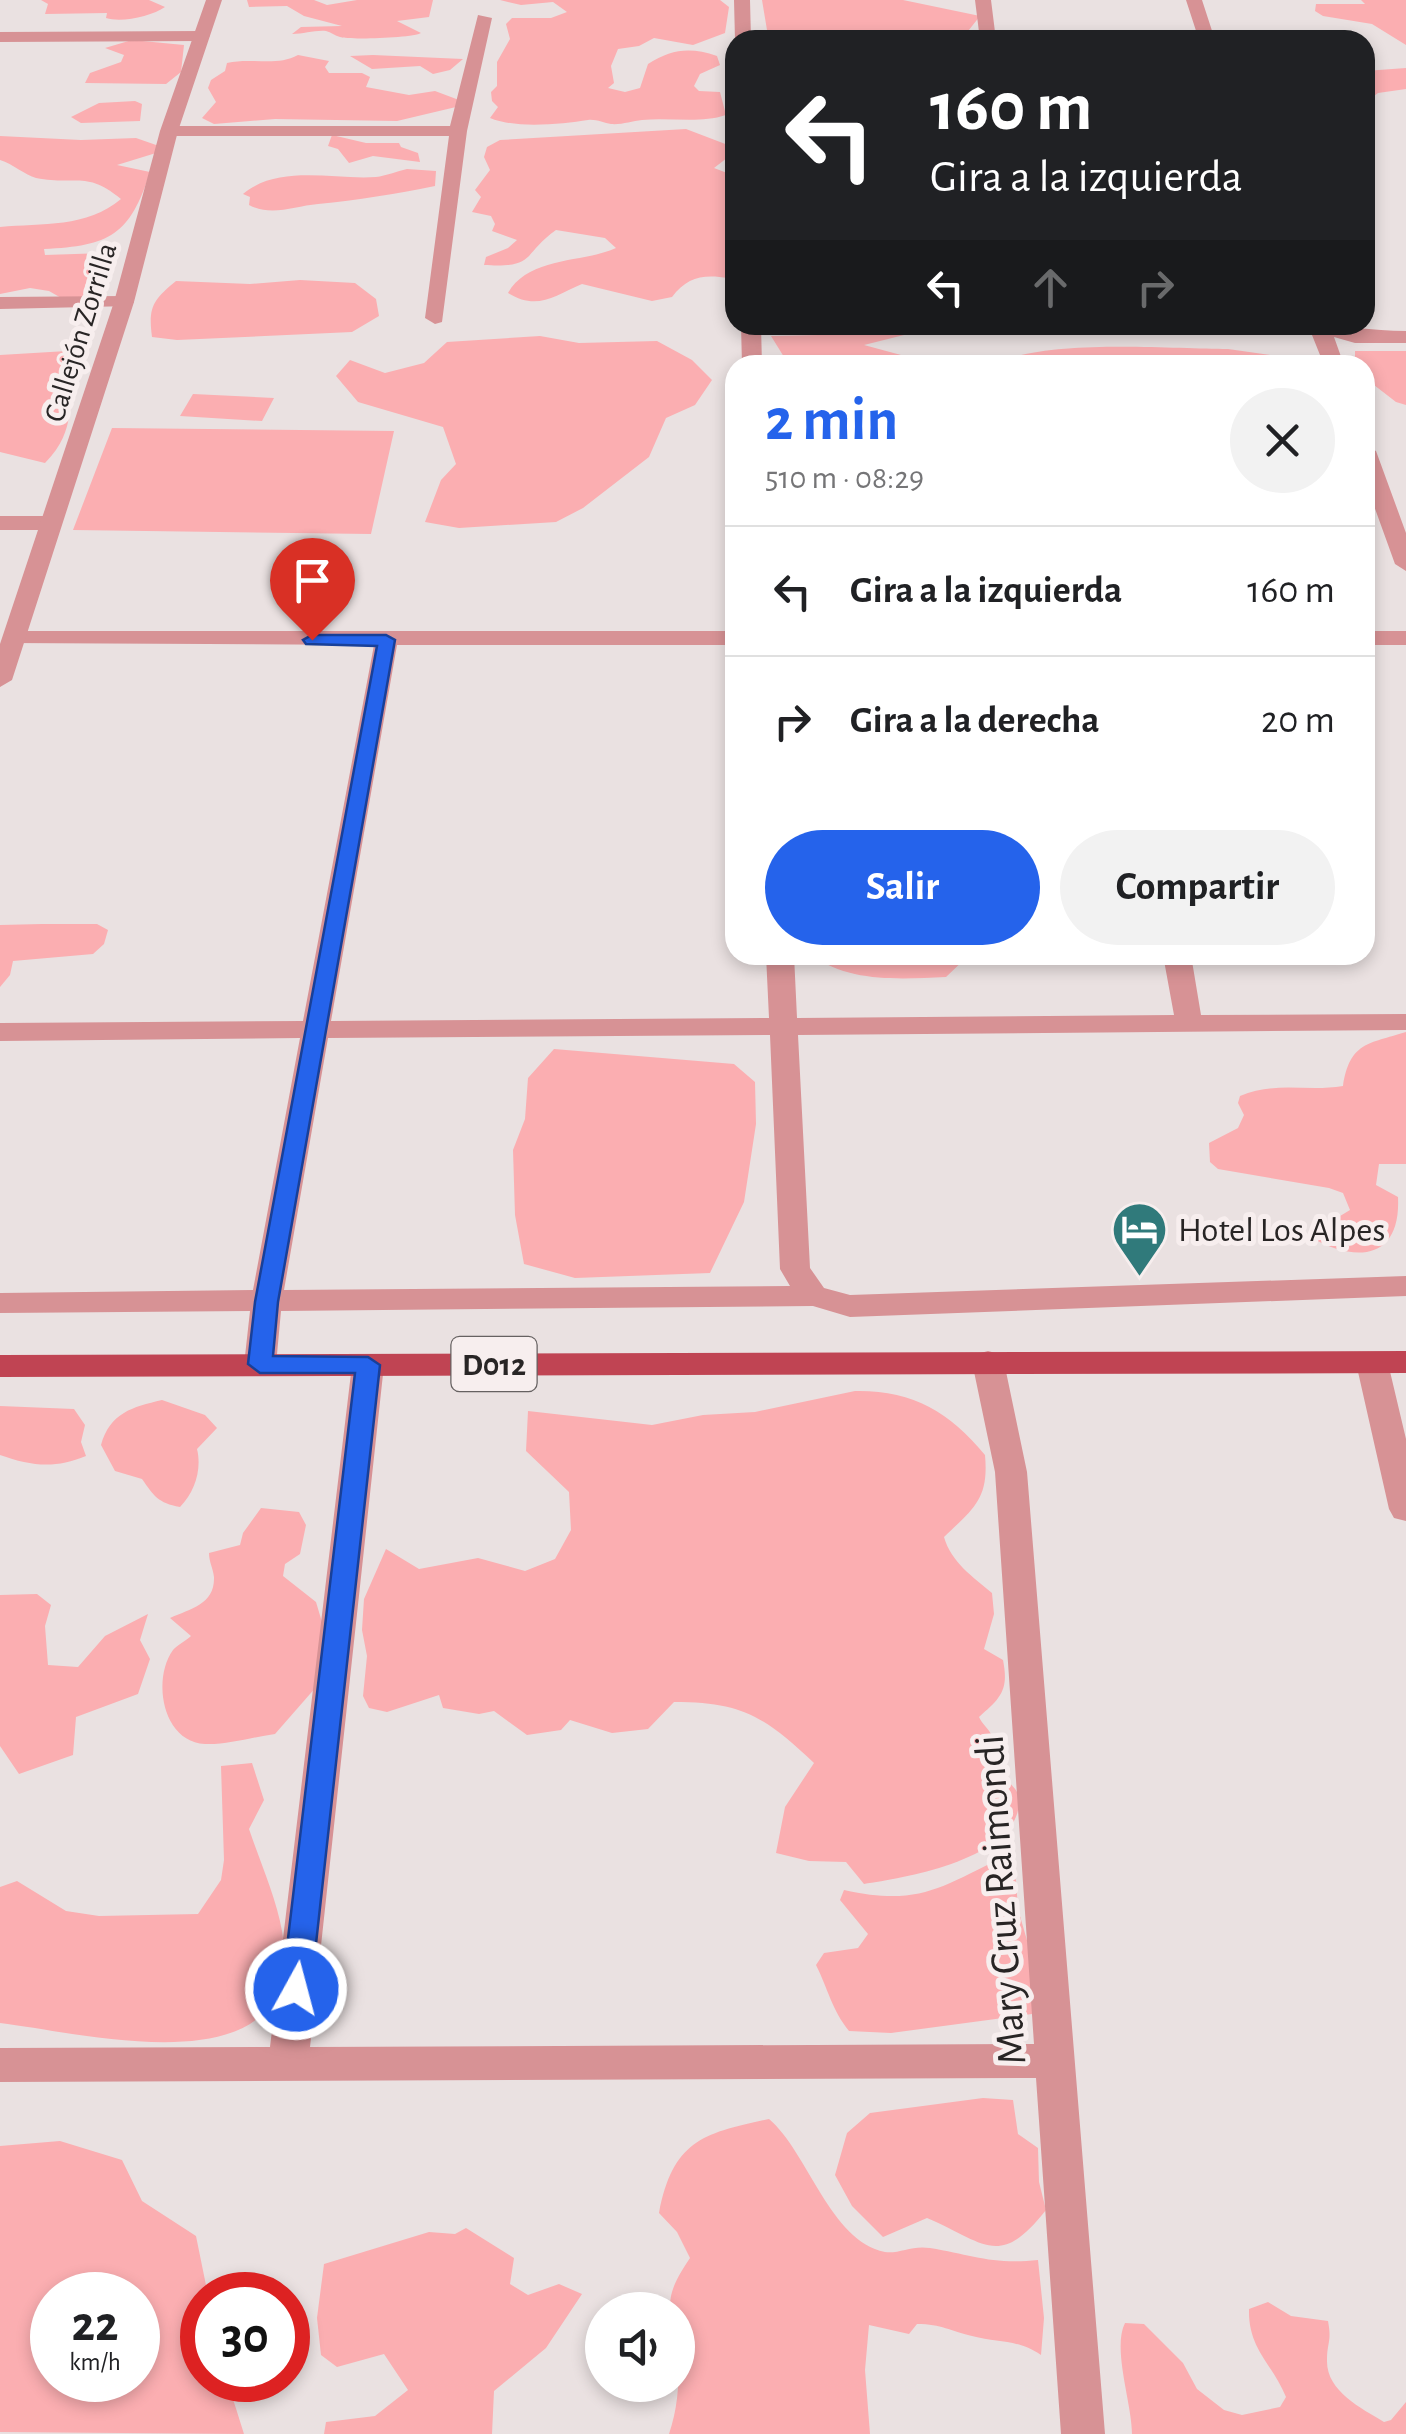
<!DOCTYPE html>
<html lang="es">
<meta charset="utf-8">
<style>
:root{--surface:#fff;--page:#f2f2f2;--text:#202124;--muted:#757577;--line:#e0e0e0;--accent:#2563eb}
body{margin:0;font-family:"Alegreya Sans",sans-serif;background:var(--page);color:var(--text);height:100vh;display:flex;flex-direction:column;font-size:38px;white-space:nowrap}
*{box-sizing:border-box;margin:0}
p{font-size:32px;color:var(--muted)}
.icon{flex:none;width:55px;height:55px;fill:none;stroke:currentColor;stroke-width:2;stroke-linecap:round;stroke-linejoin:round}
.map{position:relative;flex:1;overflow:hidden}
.panel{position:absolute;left:725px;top:355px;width:650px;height:610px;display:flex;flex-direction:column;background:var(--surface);border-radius:30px;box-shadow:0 5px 15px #0003}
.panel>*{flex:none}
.guide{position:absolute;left:725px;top:30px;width:650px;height:305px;border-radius:30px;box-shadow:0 5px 15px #0003;background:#202124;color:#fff;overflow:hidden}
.buttons{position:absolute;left:585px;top:2292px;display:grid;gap:20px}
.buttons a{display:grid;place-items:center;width:110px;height:110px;border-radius:50%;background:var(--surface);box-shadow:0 5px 15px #0003;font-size:50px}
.speed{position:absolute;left:30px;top:2272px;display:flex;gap:20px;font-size:50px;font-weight:700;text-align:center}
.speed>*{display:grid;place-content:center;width:130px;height:130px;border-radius:50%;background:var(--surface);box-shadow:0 5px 15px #0003;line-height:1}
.speed small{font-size:25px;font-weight:400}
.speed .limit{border:15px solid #d22;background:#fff;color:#111}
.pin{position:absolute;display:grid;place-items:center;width:85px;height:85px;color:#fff;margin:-102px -42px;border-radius:50% 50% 50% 0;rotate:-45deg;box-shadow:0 0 10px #0007}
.pin .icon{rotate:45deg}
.me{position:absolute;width:110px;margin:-55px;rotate:7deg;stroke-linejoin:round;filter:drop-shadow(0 0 8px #0008)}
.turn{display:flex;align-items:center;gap:35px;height:210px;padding:0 40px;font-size:45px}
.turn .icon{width:130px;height:130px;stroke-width:2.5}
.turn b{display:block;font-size:70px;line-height:85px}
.lanes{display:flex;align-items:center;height:95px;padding:0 40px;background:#0003;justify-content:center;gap:50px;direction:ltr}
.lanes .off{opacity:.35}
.round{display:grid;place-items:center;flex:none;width:105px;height:105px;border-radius:52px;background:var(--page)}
.summary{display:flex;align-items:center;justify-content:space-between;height:170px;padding:0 40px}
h1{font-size:60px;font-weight:700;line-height:75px;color:var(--accent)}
.button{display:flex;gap:20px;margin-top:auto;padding:20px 40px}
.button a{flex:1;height:115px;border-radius:60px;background:var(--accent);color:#fff;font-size:40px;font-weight:700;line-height:115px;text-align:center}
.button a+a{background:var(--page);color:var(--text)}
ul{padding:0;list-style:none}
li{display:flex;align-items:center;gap:30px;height:130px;padding:0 40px;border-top:2px solid var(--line)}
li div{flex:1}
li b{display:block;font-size:38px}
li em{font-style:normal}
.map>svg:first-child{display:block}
</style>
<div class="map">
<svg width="1406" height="2434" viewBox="0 0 1406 2434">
<rect width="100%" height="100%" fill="#eae1e1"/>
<!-- green -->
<path fill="#fbaeb1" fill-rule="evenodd" d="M 41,0 L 149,0 L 165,7 C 152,16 122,23 106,18 L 107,13 L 45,14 L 48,4 Z
M 247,0 L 314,0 L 327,5 L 357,0 L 433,0 L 429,17 L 397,21 L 421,33 C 414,38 348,40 340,37 C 335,36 331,32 326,31 C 315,30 304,34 292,34 L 301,27 L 342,26 L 304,16 L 287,6 L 249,7 Z
M 500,0 L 720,0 L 729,7 L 725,33 L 693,45 L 654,38 L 639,46 L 618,49 L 611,66 L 614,83 L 608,88 L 625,92 L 640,88 L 648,64 C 672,49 690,47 717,56 L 720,65 L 700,74 L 694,86 L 699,91 L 720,92 L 726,115 C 699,124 670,117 642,120 C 632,121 621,125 611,124 C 604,123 596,119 588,120 C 562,124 516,129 490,118 L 498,107 L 492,101 L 491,92 L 497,86 L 497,62 L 510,39 L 506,24 L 512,18 L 551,18 L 567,12 L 553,2 L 521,5 Z
M 762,0 L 903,0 L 980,16 L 961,40 L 837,40 L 767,30 Z
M 1361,0 L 1406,0 L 1406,45 L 1372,24 L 1323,16 L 1315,11 L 1316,4 L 1365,4 Z
M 132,40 L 184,45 L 181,72 L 166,84 L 85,83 L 90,73 L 121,62 L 124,55 L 105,48 Z
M 298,55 L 329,61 L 325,67 L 329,73 L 362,73 L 370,77 L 366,87 L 409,95 L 435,91 L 459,100 L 456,107 L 397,121 L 275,119 L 214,124 L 202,118 L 216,102 L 208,88 L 211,80 L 225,71 L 227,63 C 252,57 276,67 298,55 Z
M 373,55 L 463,59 L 450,70 L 433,74 L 420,66 L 372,69 L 350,56 Z
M 1406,68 L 1406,89 L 1378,93 L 1365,103 L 1365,71 Z
M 135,101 L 142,104 L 140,121 L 81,123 L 71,117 L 99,103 Z
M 686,129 L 728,145 L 727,158 L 714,168 L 735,176 L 735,271 L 728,278 C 703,274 687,277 672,297 L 652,301 L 582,284 C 554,296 537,311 508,293 C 529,256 584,263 616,248 L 605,238 L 556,230 C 521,255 537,268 484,265 L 486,257 L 508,248 L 517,240 L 492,231 L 495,224 L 491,216 L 472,212 L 481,197 L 475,190 L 490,170 L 484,157 L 487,147 L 500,140 Z
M 332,135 L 366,143 L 399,143 L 401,147 L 418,153 L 420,162 L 373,156 L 349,163 L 338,149 L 328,146 Z
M 0,136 L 81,140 L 136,138 L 159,146 L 156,153 L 117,165 L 150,172 C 130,235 110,246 44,249 L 45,255 L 105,253 L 107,260 L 100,271 L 103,284 L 91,298 L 63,299 L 49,291 L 30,288 L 0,294 L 0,227 C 42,223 87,228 121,199 C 86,170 76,186 36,178 C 25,175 13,164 0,160 Z
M 407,169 L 436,171 L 435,186 C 395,194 358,200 318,204 C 294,206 272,217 249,205 L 250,197 L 243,194 C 279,164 333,180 376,177 C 386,176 397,171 407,169 Z
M 300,280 L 355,283 L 376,299 L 379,316 L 352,332 L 177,340 L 152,337 C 148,307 153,300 176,281 L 250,284 Z
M 838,325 L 1013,325 L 912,333 L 864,345 L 901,355 L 902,365 L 789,365 L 771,336 L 818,335 Z
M 540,336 L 579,343 L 657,341 L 692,360 L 712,380 L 695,405 L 666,418 L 649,457 L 583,508 L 556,522 L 459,528 L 425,522 L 441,480 L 456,464 L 443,427 L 358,402 L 336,376 L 350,360 L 385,373 L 424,363 L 447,342 Z
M 1228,349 L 1285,357 L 1298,364 L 994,365 C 1042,338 1170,349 1228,349 Z
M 67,351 L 82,366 C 63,401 80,428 45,463 L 0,452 L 0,355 Z
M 1355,351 L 1406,351 L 1406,405 L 1396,402 L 1365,378 L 1365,365 L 1355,365 Z
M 193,394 L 274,398 L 262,421 L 180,416 Z
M 112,428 L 394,431 L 371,534 L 73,530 Z
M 42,924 L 97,924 L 108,930 L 104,944 L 93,954 L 13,961 L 10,975 L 0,987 L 0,925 Z
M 811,955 L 966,955 L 967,957 L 946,977 C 900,979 850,983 811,955 Z
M 1406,1032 L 1406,1164 L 1379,1164 L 1376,1185 L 1398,1197 C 1401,1258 1358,1264 1312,1238 L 1317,1230 L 1350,1210 L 1343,1193 L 1329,1188 L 1218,1169 L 1210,1162 L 1209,1143 L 1238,1128 L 1244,1115 L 1238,1103 L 1240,1096 C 1273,1081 1308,1092 1343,1086 C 1350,1042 1368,1044 1406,1032 Z
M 554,1049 L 734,1064 L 755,1082 L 756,1124 L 744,1202 L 710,1273 L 575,1278 L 524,1264 L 515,1215 L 513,1150 L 525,1119 L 528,1078 Z
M 855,1391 C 912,1390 949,1411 985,1455 C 989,1499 974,1508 944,1537 C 951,1562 973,1577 992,1593 L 994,1614 L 984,1649 L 1003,1660 C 1009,1690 1001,1698 979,1717 C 982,1724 989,1729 992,1736 C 999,1752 994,1763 1007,1780 C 1013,1787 1018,1790 1019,1799 C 1022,1858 906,1878 864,1884 L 846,1862 L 809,1861 L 776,1853 L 785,1807 L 814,1763 C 765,1717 743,1702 674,1702 L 648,1729 L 612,1733 L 570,1720 L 561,1730 L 527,1735 L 494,1711 L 479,1714 L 443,1708 L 439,1695 L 387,1712 L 369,1708 L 363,1696 L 367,1656 L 362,1630 L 364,1599 L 386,1549 L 419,1569 L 478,1558 L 525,1571 L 555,1559 L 571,1530 L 569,1492 L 526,1451 L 528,1411 L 652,1425 L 703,1415 L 755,1412 Z
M 162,1400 L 205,1415 L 217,1428 L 197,1449 C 202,1469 195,1492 180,1507 C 158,1503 154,1496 142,1479 L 115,1471 L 101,1445 C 110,1413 132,1407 162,1400 Z
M 0,1406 L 74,1409 L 85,1425 L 81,1442 L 86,1456 C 55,1469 31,1466 0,1455 Z
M 261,1508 L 299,1512 L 306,1525 L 300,1554 L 285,1564 L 283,1576 L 316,1602 L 330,1649 L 317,1686 L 275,1734 C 252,1737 227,1745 205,1744 C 162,1742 152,1679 173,1650 C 177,1645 186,1641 191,1636 L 170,1618 C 191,1609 215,1604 214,1577 C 213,1568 209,1562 209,1553 L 240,1545 L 243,1533 Z
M 37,1594 L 51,1605 L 45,1626 L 48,1665 L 78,1667 L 105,1636 L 148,1614 L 140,1640 L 150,1659 L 138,1694 L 76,1717 L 73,1755 L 19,1774 L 0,1746 L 0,1595 Z
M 252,1763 L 264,1800 L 249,1829 C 260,1862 276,1897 282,1931 C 308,2092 91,2034 0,2023 L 0,1887 L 17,1881 L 66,1911 L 99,1916 L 198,1914 L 221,1880 L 224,1860 L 221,1766 Z
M 1001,1858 L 1016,1880 L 1018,1909 L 1043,1996 L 1032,2014 L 891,2033 L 849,2031 C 832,2010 828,1989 816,1965 L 824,1953 L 858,1948 L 868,1934 L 840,1900 L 844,1890 C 916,1906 939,1889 1001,1858 Z
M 983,2098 L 1013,2100 L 1018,2134 L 1038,2148 L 1039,2182 L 1046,2210 C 999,2270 984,2242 927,2218 L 883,2237 L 852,2206 L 835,2175 L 847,2133 L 870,2113 Z
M 769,2119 C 808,2152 830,2241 885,2252 C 899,2254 912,2245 930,2248 C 972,2255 993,2265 1038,2260 L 1044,2318 L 1041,2355 C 1017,2339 999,2343 972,2336 C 950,2331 942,2324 917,2324 L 909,2334 L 869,2325 L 865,2370 L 870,2434 L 669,2434 C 683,2394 678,2352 678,2310 L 670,2310 C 669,2289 679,2275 690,2258 L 677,2232 L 659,2213 C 673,2140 704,2133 769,2119 Z
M 60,2141 L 122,2160 L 142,2201 L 196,2236 L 208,2295 L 202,2295 L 202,2380 L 227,2380 L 244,2434 L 0,2432 L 0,2146 ZM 138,2295 L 138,2380 L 52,2380 L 52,2295 Z
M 466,2228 L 514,2258 L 510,2284 L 528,2295 L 559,2284 L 582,2294 L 546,2348 L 494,2391 L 492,2434 L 324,2434 L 326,2422 L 375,2416 L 408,2390 L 384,2354 L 337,2367 L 321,2355 L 317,2318 L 324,2264 L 429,2232 L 455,2234 Z
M 1268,2302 L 1291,2316 L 1328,2321 C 1332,2342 1327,2342 1327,2360 C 1326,2391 1361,2408 1384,2422 L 1391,2420 L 1406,2402 L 1406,2434 L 1132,2434 C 1132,2403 1112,2349 1125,2323 L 1144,2324 L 1183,2363 L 1197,2389 L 1224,2410 L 1242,2415 L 1280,2407 L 1286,2397 C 1272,2363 1248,2349 1249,2309 Z"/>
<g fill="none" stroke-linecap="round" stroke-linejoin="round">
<!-- minor -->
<path fill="#d79295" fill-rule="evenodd" d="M 734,0 L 750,0 L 751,40 L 735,40 Z
M 975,0 L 991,0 L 996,40 L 980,40 Z
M 1186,0 L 1202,0 L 1215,40 L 1199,40 Z
M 478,15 L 492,18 L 467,131 L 442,322 L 435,324 L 425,318 L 449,136 L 169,136 L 160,131 L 169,126 L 450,126 Z
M 0,32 L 202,31 L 210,36 L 202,41 L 0,42 Z
M 124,296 L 134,302 L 131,306 L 0,309 L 0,297 Z
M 741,325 L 761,325 L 762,365 L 742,365 Z
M 1308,325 C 1341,325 1372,331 1406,331 L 1406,343 L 1355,343 L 1334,337 L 1344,365 L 1324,365 Z
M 1365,445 L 1376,451 L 1406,533 L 1406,571 L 1395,564 L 1365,481 Z
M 0,516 L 50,516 L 61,523 L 50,530 L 0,530 Z
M 15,631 L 735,631 L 735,645 L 397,645 L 331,1021 L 769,1018 L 766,955 L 794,955 L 797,1018 L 1174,1015 L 1163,955 L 1191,955 L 1201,1015 L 1406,1014 L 1406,1030 L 798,1035 L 810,1268 L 824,1288 L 850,1295 L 1406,1276 L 1406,1296 L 850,1317 L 813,1306 L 281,1311 L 276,1365 L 271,1373 L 260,1376 L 249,1373 L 244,1365 L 250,1311 L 0,1313 L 0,1293 L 253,1290 L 300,1038 L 0,1041 L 0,1023 L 303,1021 L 374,645 L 7,643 L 3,638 L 7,633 ZM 770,1035 L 780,1269 L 790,1286 L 284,1290 L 328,1038 Z
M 1365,631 L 1406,631 L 1406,645 L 1365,645 Z
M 988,1351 L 999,1354 L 1004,1362 L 1027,1472 L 1105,2434 L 1061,2434 L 1036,2078 L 0,2082 L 0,2048 L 270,2047 L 352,1365 L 357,1357 L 368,1354 L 379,1357 L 384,1365 L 310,2047 L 1034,2044 L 995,1472 L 972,1362 L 977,1354 Z
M 1372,1352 L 1383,1355 L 1388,1363 L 1406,1439 L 1406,1521 L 1394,1518 L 1389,1509 L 1356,1363 L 1361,1355 Z"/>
<!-- tertiary -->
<path fill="#d79295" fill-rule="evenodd" d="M 206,0 L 222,0 L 178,131 L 134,302 L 12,680 L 0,687 L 0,644 L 114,302 L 160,131 Z"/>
<!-- primary -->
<path fill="#c04453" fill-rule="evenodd" d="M 1406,1351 L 1406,1373 L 0,1377 L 0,1355 Z"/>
</g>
<!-- route -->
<path fill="#2563eb" stroke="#184099" stroke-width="2.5" d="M 312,635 L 386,635 L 395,640 L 278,1302 L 273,1356 L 368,1357 L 380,1365 L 311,1989 L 307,1998 L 296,2002 L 286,1998 L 282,1989 L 355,1373 L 260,1373 L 248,1364 L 255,1302 L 377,646 L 306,644 L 303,640 Z"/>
<!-- icons -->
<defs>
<symbol id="hotel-pin" viewBox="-11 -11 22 30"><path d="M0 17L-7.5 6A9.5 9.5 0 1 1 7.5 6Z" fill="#307a7b" stroke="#f7eeee"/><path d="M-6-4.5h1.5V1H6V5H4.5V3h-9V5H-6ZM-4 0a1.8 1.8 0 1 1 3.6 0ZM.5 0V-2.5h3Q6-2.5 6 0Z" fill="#fff"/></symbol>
</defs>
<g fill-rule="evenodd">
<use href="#hotel-pin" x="1108" y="1198" width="63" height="86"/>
</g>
<g text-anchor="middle" stroke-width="10" stroke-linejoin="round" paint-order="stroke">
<!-- far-street labels -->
<g font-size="30" fill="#282525" stroke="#f7eeee">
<text transform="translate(80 332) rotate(-73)" y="10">Callejón Zorrilla</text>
</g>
<!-- shield labels -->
<rect fill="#f7eeee" stroke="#666161" stroke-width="2.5" x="451.5" y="1337" width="85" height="54" rx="8"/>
<g font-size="32" font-weight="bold" fill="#282525">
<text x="494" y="1375">D012</text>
</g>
<!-- poi labels -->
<g font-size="35" fill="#282525" stroke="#f7eeee" text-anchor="start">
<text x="1178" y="1241">Hotel Los Alpes</text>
</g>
<!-- near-street labels -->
<g font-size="42" fill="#282525" stroke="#f7eeee">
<text transform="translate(999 1900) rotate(-94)" y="15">Mary Cruz Raimondi</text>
</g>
</g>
</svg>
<div class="buttons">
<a><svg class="icon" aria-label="sound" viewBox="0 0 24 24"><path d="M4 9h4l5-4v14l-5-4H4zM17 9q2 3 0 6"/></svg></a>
</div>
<div class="speed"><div>22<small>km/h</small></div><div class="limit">30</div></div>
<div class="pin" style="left:312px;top:640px;background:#d93025"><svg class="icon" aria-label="arrive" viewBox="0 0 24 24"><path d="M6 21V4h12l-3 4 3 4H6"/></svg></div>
<svg class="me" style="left:296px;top:1989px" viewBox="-20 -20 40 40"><circle r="17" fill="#2563eb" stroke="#fff" stroke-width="3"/><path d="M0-11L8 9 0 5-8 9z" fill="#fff"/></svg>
<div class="guide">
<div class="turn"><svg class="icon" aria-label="left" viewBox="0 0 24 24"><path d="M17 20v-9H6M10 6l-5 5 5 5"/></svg><div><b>160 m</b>Gira a la izquierda</div></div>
<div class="lanes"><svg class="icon" aria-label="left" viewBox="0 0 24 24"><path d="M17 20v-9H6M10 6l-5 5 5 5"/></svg><svg class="icon off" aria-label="ahead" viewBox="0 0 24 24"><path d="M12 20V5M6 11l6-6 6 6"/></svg><svg class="icon off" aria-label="right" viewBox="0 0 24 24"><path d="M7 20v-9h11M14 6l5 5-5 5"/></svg></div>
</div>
<section class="panel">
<div class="summary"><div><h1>2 min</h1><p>510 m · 08:29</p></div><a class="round"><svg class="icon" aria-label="close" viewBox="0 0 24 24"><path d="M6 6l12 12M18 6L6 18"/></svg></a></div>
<ul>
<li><svg class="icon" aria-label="left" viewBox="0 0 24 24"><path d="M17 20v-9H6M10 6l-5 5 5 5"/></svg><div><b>Gira a la izquierda</b></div><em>160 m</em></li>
<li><svg class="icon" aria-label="right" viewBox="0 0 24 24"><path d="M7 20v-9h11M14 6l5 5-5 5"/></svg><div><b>Gira a la derecha</b></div><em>20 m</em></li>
</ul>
<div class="button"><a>Salir</a><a>Compartir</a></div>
</section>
</div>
